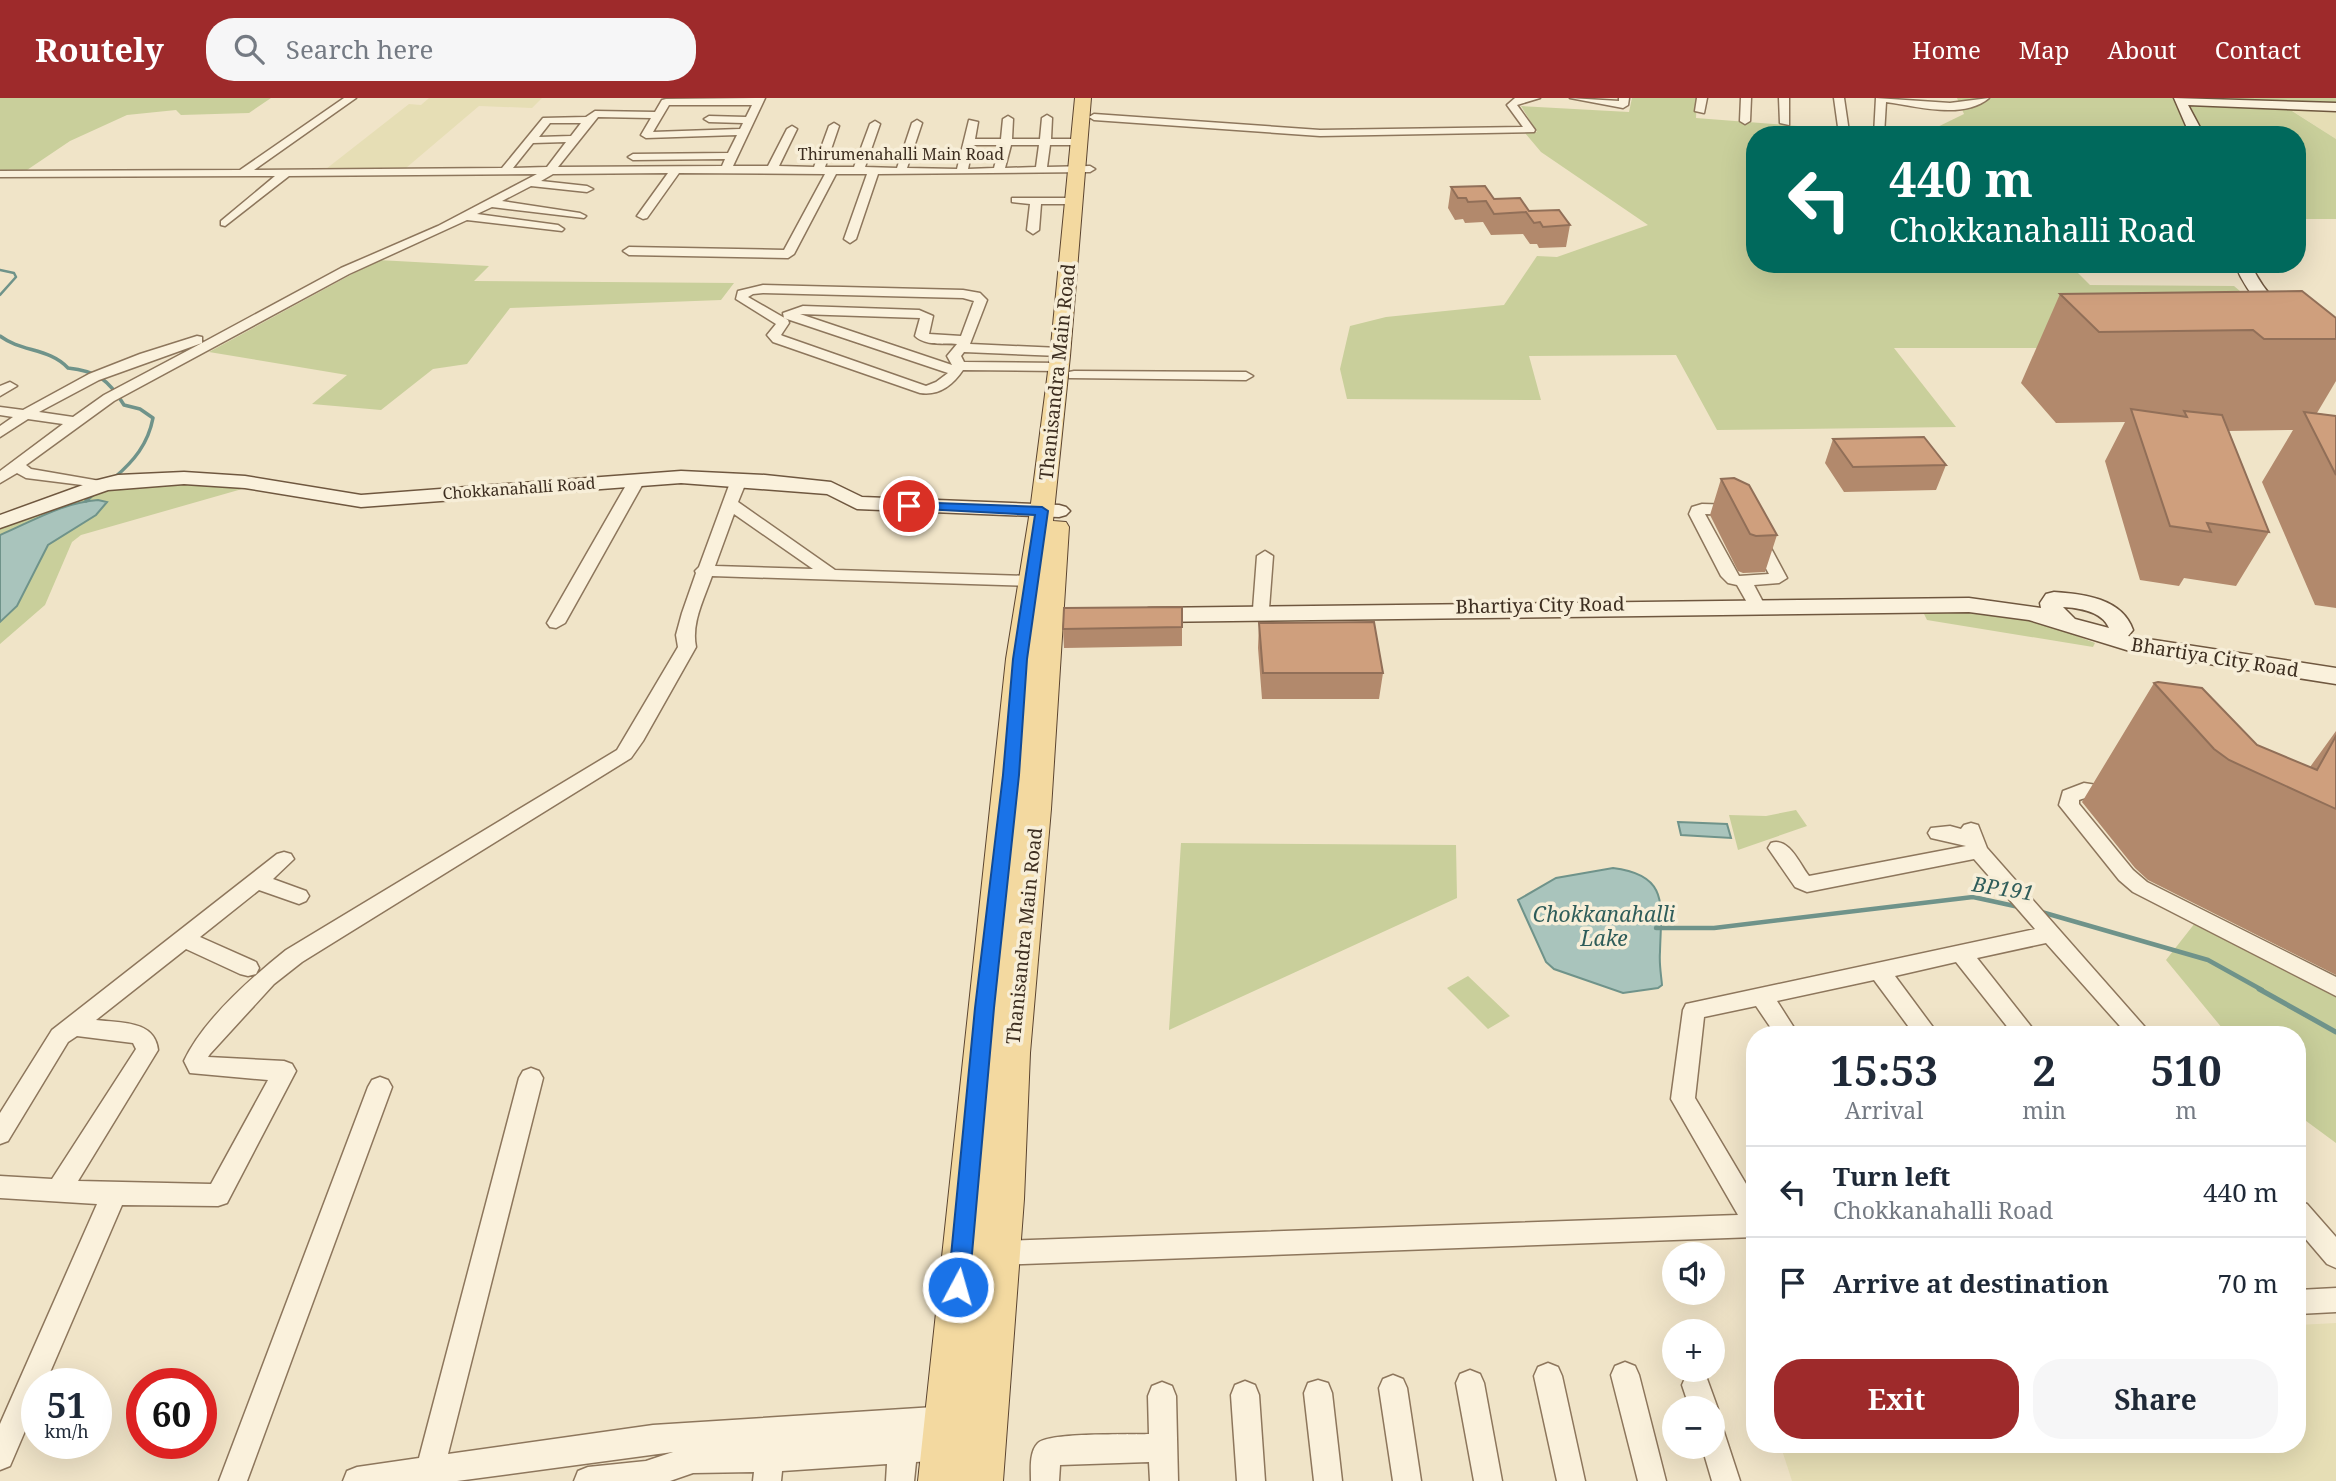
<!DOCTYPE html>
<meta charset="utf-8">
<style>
:root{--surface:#fff;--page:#f6f6f7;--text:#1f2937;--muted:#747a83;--line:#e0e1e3;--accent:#9e2a2b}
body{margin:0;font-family:"Noto Serif",serif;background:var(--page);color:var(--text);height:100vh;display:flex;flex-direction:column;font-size:26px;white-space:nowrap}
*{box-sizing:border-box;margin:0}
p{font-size:23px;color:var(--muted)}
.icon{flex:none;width:38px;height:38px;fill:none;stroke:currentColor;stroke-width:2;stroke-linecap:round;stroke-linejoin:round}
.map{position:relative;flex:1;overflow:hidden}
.drawer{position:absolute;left:1746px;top:928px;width:560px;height:427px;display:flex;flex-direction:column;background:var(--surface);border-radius:28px;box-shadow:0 7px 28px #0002}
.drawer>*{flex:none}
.hud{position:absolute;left:1746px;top:28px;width:560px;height:147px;border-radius:28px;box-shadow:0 7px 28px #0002;background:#00695c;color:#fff;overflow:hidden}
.tools{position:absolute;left:1662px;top:1144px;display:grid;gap:14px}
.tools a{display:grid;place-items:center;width:63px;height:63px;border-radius:50%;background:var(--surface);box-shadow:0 7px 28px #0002;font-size:35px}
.speed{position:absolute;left:21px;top:1270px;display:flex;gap:14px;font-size:35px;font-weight:700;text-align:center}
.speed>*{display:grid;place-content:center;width:91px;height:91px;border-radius:50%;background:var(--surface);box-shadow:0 7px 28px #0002;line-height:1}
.speed small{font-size:18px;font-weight:400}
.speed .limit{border:10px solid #d22;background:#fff;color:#111}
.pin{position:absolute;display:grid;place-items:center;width:60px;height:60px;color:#fff;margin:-30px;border:4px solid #fff;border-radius:50%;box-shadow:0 2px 7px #0007}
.me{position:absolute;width:77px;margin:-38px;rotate:6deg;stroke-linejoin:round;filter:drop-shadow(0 0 5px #0008)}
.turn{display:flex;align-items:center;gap:24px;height:147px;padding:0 28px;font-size:32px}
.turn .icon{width:91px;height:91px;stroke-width:2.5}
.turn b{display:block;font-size:49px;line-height:60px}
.eta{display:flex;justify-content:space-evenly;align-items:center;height:119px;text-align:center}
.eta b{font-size:42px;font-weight:700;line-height:49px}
.cta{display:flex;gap:14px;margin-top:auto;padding:14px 28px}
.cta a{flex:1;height:80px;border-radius:28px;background:var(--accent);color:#fff;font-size:28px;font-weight:700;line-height:80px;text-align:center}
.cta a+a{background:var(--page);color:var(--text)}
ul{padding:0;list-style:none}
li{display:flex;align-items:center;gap:21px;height:91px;padding:0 28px;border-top:2px solid var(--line)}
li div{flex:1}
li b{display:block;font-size:26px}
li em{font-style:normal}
header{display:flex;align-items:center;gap:42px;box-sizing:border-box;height:98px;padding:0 35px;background:var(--accent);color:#fff}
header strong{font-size:33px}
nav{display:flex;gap:38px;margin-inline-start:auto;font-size:24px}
.search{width:490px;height:63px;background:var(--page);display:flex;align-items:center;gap:18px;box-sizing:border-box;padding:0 24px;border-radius:28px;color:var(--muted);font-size:26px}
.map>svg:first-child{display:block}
</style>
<header>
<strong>Routely</strong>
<div class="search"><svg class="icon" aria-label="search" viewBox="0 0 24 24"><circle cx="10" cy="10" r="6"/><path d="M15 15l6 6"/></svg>Search here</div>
<nav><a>Home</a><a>Map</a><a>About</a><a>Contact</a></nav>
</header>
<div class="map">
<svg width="2336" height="1383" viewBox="0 0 2336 1383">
<rect width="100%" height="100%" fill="#f0e4c8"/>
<!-- farmland -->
<path fill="#e6deb5" d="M 429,0 L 542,0 L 532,10 L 479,8 L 406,70 L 326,71 L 409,6 L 421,7 Z
M 2291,12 L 2336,12 L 2336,41 Z
M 2336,1225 L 2336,1383 L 1792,1383 L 1780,1346 L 2298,1346 L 2298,1227 Z"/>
<!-- green -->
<path fill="#c9cf9b" d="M 0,0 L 271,0 L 249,15 L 181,17 L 176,12 L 127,17 L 70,43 L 27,72 L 0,72 Z
M 1632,0 L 1697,0 L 1696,20 L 1823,30 L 1834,37 L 1755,37 L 1755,166 L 2069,166 L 2090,187 L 2234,188 L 2308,250 L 1894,250 L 1956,329 L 1717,332 L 1676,257 L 1529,258 L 1541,302 L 1347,301 L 1340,271 L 1350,228 L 1386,219 L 1504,207 L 1537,158 L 1557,159 L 1648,127 L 1541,54 L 1525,35 L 1537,34 L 1521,8 L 1629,14 Z
M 1957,0 L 2336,0 L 2336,12 L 2292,13 L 2336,41 L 2336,121 L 2298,121 L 2298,37 L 1921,37 L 1964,16 Z
M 378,162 L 489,168 L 474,183 L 734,185 L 721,202 L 510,210 L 467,266 L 433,271 L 381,312 L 312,306 L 347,277 L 209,254 Z
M 183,384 L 242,391 L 81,437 L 72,444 L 45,507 L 0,546 L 0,427 L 92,392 Z
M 1973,513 L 2040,524 L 2095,545 L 2093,549 L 1927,522 L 1923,514 Z
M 1796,712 L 1807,728 L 1738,752 L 1729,717 L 1766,718 Z
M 1181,745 L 1456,747 L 1457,800 L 1169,932 Z
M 2195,825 L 2336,894 L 2336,1045 L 2298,1017 L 2298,936 L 2227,936 L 2166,862 Z
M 1468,878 L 1510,918 L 1488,931 L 1447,890 Z"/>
<!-- water -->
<path fill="#a9c4bc" stroke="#6f938a" stroke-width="2" d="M 98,402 L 107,404 L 96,417 L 48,447 L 17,508 L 0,524 L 0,437 C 31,424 64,404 98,402 Z
M 1678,724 L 1727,726 L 1731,740 L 1681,737 Z
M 1613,770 C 1670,777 1661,808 1660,854 C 1659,865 1661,876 1662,887 L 1658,890 L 1623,895 L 1554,871 L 1546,864 L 1518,802 L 1556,780 Z"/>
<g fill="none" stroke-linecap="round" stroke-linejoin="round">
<!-- stream-far3 -->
<path stroke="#6f938a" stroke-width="2.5" d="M 0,172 L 14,175 L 16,179 L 0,197"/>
<!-- stream-far2 -->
<path stroke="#6f938a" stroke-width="3.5" d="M 0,238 C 21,254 50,250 68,270 C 97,273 109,282 124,307 L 140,311 L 153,320 C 148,346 134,363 114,380
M 86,403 L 96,394"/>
<!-- stream-far1 -->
<path stroke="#6f938a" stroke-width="4.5" d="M 2038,813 L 2208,862 L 2262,892
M 1656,830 L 1714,830 L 1973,799 L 2019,809"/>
<!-- stream -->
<path stroke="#6f938a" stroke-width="5" d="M 2259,891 L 2336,934"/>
<defs>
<path id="street" d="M 344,0 L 356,0 L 254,72 L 502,70 L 543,20 L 586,19 L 595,13 L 655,14 L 662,2 L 666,1 L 755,0 L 765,0 L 733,68 L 768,68 L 787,31 L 792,28 L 797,31 L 779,68 L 814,69 L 829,28 L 834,25 L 839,28 L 825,69 L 854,69 L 870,26 L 875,23 L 880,26 L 865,69 L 897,70 L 912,25 L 917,22 L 922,25 L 907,70 L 957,71 L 969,22 L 978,24 L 975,41 L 1001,41 L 1003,21 L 1008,18 L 1013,21 L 1012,41 L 1040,41 L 1042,20 L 1047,17 L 1052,20 L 1051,41 L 1079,41 L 1084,44 L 1079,47 L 1050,47 L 1047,69 L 1090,68 L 1095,71 L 1090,74 L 878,76 L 856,141 L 850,145 L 844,141 L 867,76 L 836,76 L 794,156 L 788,160 L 629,157 L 623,153 L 629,149 L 784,152 L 825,76 L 679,75 L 647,120 L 643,121 L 637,118 L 668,75 L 553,76 L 541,83 L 587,88 L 593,91 L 587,94 L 531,88 L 502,103 L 580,115 L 586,118 L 584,120 L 492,109 L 477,116 L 558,127 L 564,131 L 562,133 L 467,122 L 349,176 L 114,303 L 26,367 L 31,371 L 106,384 L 109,387 L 106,390 L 26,380 L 17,375 L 0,385 L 0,373 L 63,326 L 28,321 L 0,339 L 0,328 L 13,319 L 0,317 L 0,309 L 23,312 L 89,276 L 140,256 L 197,238 L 202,239 L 202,245 L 341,170 L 438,128 L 537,76 L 289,78 L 225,128 L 221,127 L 221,123 L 275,78 L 0,79 L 0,73 L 240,72 ZM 669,7 L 752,7 L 746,19 L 709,18 L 704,21 L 709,24 L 743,25 L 740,31 L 653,34 ZM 598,19 L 651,20 L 641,37 L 646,40 L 737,37 L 728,55 L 633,56 L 628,59 L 633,62 L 725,61 L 722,68 L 558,69 ZM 550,25 L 581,25 L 571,38 L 539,39 ZM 566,44 L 547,69 L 513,70 L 533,45 ZM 973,47 L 1000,47 L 994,70 L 968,71 ZM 1011,47 L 1039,47 L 1036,69 L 1005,70 ZM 202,245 L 104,297 L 73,319 L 39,314 L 99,282 Z
M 1515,0 L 1540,0 L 1517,7 L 1535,32 L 1534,34 L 1320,38 L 1094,22 L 1089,19 L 1094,16 L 1320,32 L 1523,29 L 1507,7 Z
M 1570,0 L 1619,3 L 1619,0 L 1629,0 L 1628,7 L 1623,10 Z
M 1697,0 L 1707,0 L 1704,15 L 1695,13 Z
M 1741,0 L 1751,0 L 1750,23 L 1745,26 L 1740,23 Z
M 1779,0 L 1789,0 L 1789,27 L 1780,25 Z
M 1834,0 L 1844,0 L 1849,34 L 1853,37 L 1839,36 Z
M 1876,0 L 1950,5 L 1989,0 C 1963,22 1916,8 1886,4 L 1884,37 L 1874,37 Z
M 1012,100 L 1073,100 L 1079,103 L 1073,106 L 1041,106 L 1039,132 L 1033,136 L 1027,132 L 1030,106 L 1012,104 Z
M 763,187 L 963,192 L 980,195 L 987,202 L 970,246 L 1060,250 L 1067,254 L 1060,258 L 964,254 L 961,258 L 964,264 L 1059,265 L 1066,269 L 1059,273 L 963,272 C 953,287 939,298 920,295 L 773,244 L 767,237 L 776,226 L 736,201 L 738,193 ZM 763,195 L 963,200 L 974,203 L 961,238 L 929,236 L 933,218 L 919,212 L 803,208 L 783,215 L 784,220 L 948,275 L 936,284 L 926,288 L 783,238 L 781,237 L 789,225 L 788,222 L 748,199 L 753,196 ZM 800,216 L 920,220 L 915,238 C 925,248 943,245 957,246 L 947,258 L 952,267 Z
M 1074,273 L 1246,274 L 1253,278 L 1246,282 L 1069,280 L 1069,274 Z
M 10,284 L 17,288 L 0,298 L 0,288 Z
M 637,377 L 645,382 L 565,525 L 556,530 L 550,529 L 547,525 L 629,382 Z
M 739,377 L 747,382 L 738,404 L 835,472 L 1030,478 L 1038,483 L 1030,488 L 712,478 C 704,501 691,525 696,549 L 643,643 L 631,660 L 302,864 L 274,886 L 210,956 L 208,959 L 284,963 L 292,966 L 296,973 L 227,1105 L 218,1108 L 122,1107 L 45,1286 L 37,1286 L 37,1305 L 10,1368 L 0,1372 L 0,1326 L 97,1106 L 0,1100 L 0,1078 L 52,1081 L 136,951 L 133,945 L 77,938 L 68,944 L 8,1043 L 0,1046 L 0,1015 L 52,932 L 277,756 L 284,754 L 291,756 L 294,761 L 273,781 L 306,793 L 309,798 L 306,803 L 299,806 L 259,792 L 200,839 L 256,864 L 259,870 L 256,876 L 248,878 L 240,876 L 186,851 L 96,922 C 120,925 155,922 158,952 L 78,1083 L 211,1086 L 268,982 L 190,975 L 184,963 C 203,922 251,880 286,852 L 617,652 L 678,549 L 676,537 L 682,515 L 696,475 L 695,473 L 699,469 L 731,382 ZM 734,416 L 813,471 L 715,468 Z
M 1702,406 L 1738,407 L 1746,412 L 1738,417 L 1705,416 L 1739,478 L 1769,476 L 1749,439 L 1757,434 L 1765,439 L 1787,480 L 1779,485 L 1754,487 L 1763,504 L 1761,508 L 1749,508 L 1737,487 L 1728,485 L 1721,478 L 1689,416 L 1692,409 Z
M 1265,453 L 1273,458 L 1269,511 L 1261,516 L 1253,511 L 1257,458 Z
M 2084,685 L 2122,691 L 2125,696 L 2122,701 C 2108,705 2093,696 2079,702 L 2079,706 L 2133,772 L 2147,784 L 2336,879 L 2336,898 L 2133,794 L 2119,782 L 2059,707 L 2063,693 Z
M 1971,725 L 1978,727 L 1987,750 L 2151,936 L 2127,936 L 2046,845 L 1977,860 L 2037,936 L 2013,936 L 1956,864 L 1895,878 L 1938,936 L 1914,936 L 1874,882 L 1777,903 L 1798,936 L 1775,936 L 1756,908 L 1704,919 L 1695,1000 L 1755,1101 L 1755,1139 L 999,1167 L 990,1163 L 986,1155 L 990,1147 L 999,1143 L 1738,1117 L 1671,1001 L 1683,912 L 1686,906 L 2035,831 L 1974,761 L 1807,794 L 1795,789 L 1768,750 L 1771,745 C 1789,739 1799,765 1809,778 L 1966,748 L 1931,740 L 1928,735 L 1931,730 L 1950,728 L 1961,731 L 1964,727 Z
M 531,970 L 539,973 L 543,980 L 448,1356 L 653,1327 L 950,1308 L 960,1312 L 964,1322 L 960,1332 L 948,1336 L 953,1338 L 957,1348 L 953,1358 L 943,1362 L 916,1364 L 914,1383 L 886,1383 L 887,1366 L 782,1373 L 781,1383 L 753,1383 L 754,1374 L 693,1375 L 670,1383 L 574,1383 L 578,1373 L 588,1369 L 646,1363 L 673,1354 L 457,1383 L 343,1383 L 347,1373 L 357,1369 L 419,1360 L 519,980 L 523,973 Z
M 380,979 L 388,982 L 392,989 L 247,1383 L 219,1383 L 368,989 L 372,982 Z
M 2298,1103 L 2307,1106 L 2336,1139 L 2336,1170 L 2327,1166 L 2298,1132 Z
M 2336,1190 L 2336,1214 L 2298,1216 L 2298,1192 Z
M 1625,1264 L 1635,1268 L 1639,1277 L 1666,1383 L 1638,1383 L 1611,1277 L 1615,1268 Z
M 1548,1265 L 1558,1269 L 1562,1278 L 1585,1383 L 1557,1383 L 1534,1278 L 1538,1269 Z
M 1470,1272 L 1480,1276 L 1484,1285 L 1502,1383 L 1474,1383 L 1456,1285 L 1460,1276 Z
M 1696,1274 L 1706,1278 L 1718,1311 L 1713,1321 L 1713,1311 L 1690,1311 L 1682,1287 L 1686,1278 Z
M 1393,1277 L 1403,1281 L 1407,1290 L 1421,1383 L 1393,1383 L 1379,1290 L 1383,1281 Z
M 1318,1282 L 1328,1285 L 1332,1295 L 1342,1383 L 1314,1383 L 1304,1295 L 1308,1285 Z
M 1245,1283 L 1255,1287 L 1259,1297 L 1265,1383 L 1237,1383 L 1231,1297 L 1235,1287 Z
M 1162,1284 L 1172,1288 L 1176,1298 L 1178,1383 L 1150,1383 L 1149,1364 L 1060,1367 L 1059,1383 L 1031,1383 C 1031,1371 1029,1354 1038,1345 C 1050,1334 1129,1337 1149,1336 L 1148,1298 L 1152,1288 Z
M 1713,1327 L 1723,1331 L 1740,1383 L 1712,1383 L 1702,1349 L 1713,1349 Z"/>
<path id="secondary" d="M 2174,0 L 2336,5 L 2336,13 L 2188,7 L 2204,37 L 2190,37 Z
M 2235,166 L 2251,166 C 2267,205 2304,228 2336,253 L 2336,268 L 2329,266 C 2294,237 2252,211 2235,166 Z
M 681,373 L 765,377 L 831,384 L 862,399 L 1059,407 L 1066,409 L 1070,413 L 1066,417 L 1059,419 L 857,411 L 827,396 L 681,385 L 361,409 L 245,390 L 184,386 L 108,392 L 0,430 L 0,417 L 94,383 L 118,377 L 184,374 L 245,378 L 361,397 Z
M 2054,494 C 2083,496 2122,500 2133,532 L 2128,538 L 2336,570 L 2336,586 L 2133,554 L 2029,522 L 1969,514 L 1149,524 L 1141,522 L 1137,517 L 1141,512 L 1149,510 L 1969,500 L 2041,510 L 2040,505 L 2046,496 ZM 2063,509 C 2079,510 2102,513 2109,530 L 2075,521 Z"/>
<path id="primary" d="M 1075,0 L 1091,0 L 1070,258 L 1053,423 L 1066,424 L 1069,429 L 1051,711 L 1030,955 L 1024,1101 L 1003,1383 L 918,1383 L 1006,561 L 1030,413 L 1050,258 Z"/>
</defs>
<!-- street casing -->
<use href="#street" stroke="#8d765c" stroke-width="3"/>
<!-- secondary casing -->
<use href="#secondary" stroke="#6f573f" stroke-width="3"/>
<!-- primary casing -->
<use href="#primary" stroke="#5b4430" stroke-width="2"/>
<!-- street -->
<use href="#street" fill="#faf1dc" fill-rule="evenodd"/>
<!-- secondary -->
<use href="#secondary" fill="#faf1dc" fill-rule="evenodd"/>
<!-- primary -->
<use href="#primary" fill="#f3d9a0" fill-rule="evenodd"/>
</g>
<!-- wall -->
<path fill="#b2896c" d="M 1451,89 L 1494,101 L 1570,127 L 1566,149 L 1539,150 L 1537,146 L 1530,146 L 1523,136 L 1491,137 L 1483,124 L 1465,125 L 1463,121 L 1455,122 L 1448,110 Z
M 2060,196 L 2336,220 L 2336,283 L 2317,315 L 2336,318 L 2336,510 L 2315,507 L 2262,384 L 2293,332 L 2228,333 L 2269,434 L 2236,488 L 2184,480 L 2179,488 L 2140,482 L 2105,363 L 2125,324 L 2056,325 L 2021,285 Z
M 1833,341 L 1946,367 L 1936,392 L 1844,394 L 1825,365 Z
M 1721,381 L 1777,437 L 1765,474 L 1743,475 L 1738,473 L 1710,417 Z
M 1182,509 L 1182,548 L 1064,550 L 1063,531 Z
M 1259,525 L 1383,575 L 1379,601 L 1262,601 L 1258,550 Z
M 2154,585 L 2257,647 L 2310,669 L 2336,633 L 2336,877 L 2148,782 L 2135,770 L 2082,704 Z"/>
<!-- building -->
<path fill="#cf9f7d" stroke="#916f58" stroke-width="2" d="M 1485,88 L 1494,101 L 1520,100 L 1529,113 L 1559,112 L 1570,127 L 1543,129 L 1540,124 L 1534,125 L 1526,114 L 1494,116 L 1486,103 L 1468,104 L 1466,100 L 1458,100 L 1451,89 Z
M 2302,193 L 2336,220 L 2336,241 L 2264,241 L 2253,232 L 2099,234 L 2060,196 Z
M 2131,311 L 2187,319 L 2184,313 L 2222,317 L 2269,434 L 2207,425 L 2211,434 L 2170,428 Z
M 2304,314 L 2336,318 L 2336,377 Z
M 1924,339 L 1946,367 L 1853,369 L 1833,341 Z
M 1734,380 L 1749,387 L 1777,437 L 1756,438 L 1750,436 L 1721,381 Z
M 1182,509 L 1182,529 L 1063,531 L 1064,510 Z
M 1374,524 L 1383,575 L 1263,575 L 1259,525 Z
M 2158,584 L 2202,590 L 2257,647 L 2317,672 L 2336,638 L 2336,711 L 2229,662 L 2214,651 L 2154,585 Z"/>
<!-- route -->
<path fill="#1a73e8" stroke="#114b97" stroke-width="2" d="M 909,404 L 1042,409 L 1048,413 L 1027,561 L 1019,677 L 994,910 L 969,1189 L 966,1196 L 958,1199 L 951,1196 L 948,1189 L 975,910 L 1003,677 L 1013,561 L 1035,417 L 905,410 L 905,405 Z"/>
<g text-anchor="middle" stroke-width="7" stroke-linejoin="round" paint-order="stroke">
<!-- far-street labels -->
<g font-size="16" fill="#3d2e20" stroke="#f7eed8">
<text x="901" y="62">Thirumenahalli Main Road</text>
<text transform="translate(519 390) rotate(-4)" y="6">Chokkanahalli Road</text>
</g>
<!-- street labels -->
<g font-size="19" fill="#3d2e20" stroke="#f7eed8">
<text transform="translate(1057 274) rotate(-84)" y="7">Thanisandra Main Road</text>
<text transform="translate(1540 507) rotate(-1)" y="7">Bhartiya City Road</text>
<text transform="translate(2215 559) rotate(9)" y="7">Bhartiya City Road</text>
<text transform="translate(1024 838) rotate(-84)" y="7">Thanisandra Main Road</text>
</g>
<!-- water labels -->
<g font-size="21" font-style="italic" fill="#2f5d5a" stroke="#f7eed8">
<text transform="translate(2003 791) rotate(9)" y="7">BP191</text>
<text x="1604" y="824">Chokkanahalli<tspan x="1604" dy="24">Lake</tspan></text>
</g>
</g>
</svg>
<div class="tools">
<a><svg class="icon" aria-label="sound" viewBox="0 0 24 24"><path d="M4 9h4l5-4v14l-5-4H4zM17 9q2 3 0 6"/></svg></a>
<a>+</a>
<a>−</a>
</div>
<div class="speed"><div>51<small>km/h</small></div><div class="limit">60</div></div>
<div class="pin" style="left:909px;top:408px;background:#d93025"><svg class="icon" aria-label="arrive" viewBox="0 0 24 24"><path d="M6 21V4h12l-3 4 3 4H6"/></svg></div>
<svg class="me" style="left:958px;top:1189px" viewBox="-20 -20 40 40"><circle r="17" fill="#1a73e8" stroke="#fff" stroke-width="3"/><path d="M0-11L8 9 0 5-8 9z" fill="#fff"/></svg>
<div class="hud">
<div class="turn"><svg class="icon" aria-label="left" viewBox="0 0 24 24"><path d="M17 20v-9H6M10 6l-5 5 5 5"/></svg><div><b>440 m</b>Chokkanahalli Road</div></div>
</div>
<section class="drawer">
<div class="eta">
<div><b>15:53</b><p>Arrival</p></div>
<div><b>2</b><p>min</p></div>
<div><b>510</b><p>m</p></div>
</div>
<ul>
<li><svg class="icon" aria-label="left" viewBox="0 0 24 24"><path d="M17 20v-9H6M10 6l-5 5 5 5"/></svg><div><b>Turn left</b><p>Chokkanahalli Road</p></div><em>440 m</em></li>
<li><svg class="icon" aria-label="arrive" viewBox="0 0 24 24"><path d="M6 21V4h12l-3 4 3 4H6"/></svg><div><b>Arrive at destination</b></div><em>70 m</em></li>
</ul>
<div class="cta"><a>Exit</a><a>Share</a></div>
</section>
</div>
